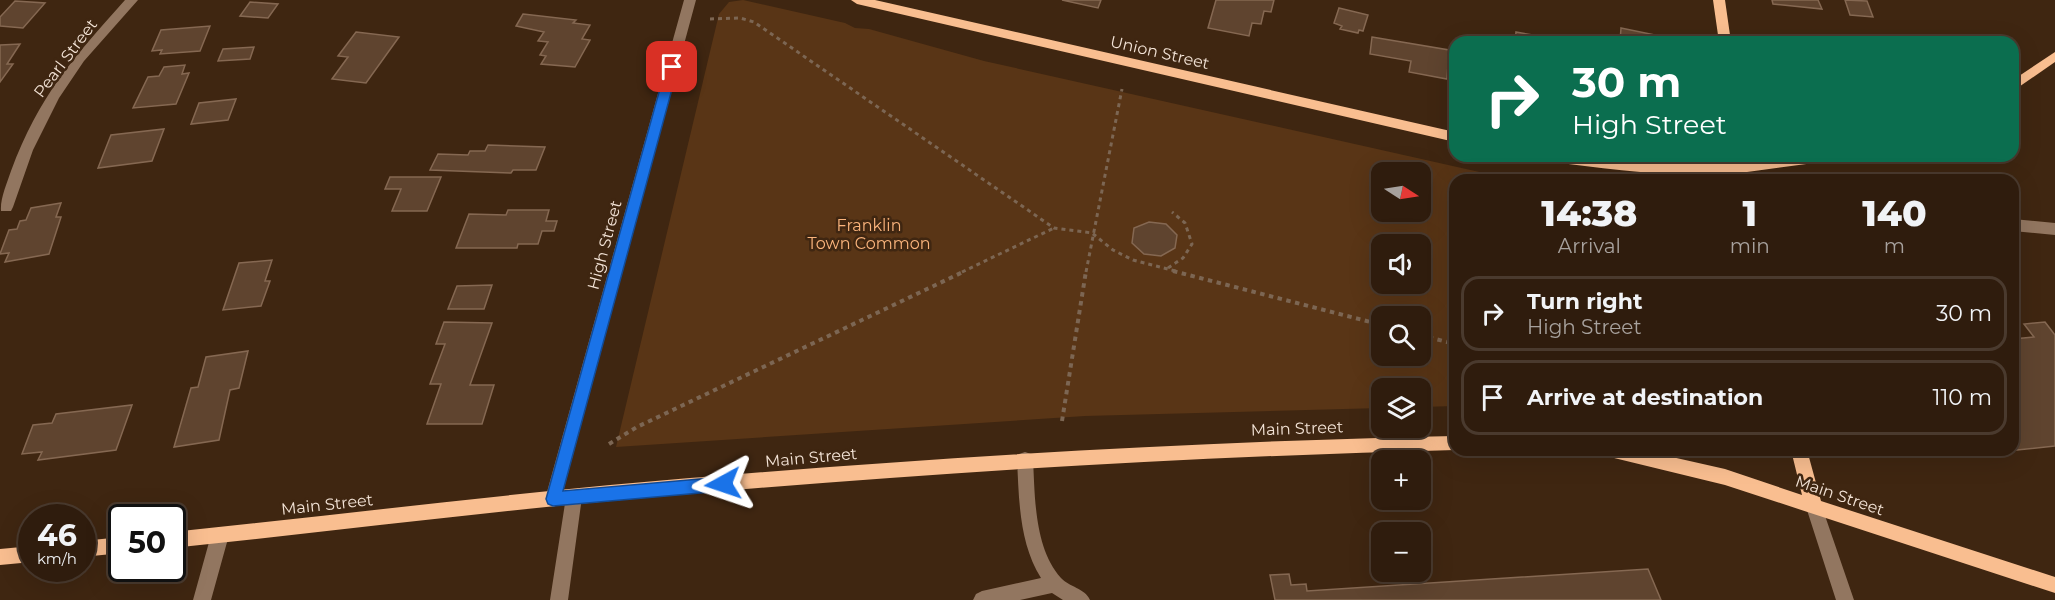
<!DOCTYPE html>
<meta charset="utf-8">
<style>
:root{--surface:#2f1c0d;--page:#3b291b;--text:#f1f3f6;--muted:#a7a19d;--line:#4a3a2e}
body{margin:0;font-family:Montserrat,sans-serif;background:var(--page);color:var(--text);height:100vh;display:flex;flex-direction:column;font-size:22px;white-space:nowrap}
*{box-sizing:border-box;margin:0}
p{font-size:20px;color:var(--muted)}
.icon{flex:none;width:33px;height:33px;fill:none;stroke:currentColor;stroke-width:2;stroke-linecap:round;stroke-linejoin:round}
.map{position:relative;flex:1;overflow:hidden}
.details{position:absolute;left:1449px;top:174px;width:570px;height:282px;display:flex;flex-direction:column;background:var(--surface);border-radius:18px;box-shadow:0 6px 24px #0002,0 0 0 2px var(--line)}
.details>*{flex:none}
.banner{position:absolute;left:1449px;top:36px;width:570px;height:126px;border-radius:18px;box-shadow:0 6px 24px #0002,0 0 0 2px var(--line);background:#0b6e4f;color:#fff;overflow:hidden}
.needle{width:39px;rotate:102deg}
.buttons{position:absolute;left:1371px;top:162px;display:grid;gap:12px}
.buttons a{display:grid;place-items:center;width:60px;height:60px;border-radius:12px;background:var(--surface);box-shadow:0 6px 24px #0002,0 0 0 2px var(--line);font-size:30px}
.speed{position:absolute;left:18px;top:504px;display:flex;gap:12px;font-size:30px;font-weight:700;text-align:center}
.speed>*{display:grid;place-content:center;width:78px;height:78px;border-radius:50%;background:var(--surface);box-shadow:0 6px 24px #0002,0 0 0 2px var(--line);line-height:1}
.speed small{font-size:15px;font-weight:400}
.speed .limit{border:3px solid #111;border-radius:9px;background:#fff;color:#111}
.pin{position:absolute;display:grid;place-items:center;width:51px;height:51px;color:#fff;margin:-26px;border-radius:12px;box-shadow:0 3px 9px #0006}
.me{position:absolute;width:66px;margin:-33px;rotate:265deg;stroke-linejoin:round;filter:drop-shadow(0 0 4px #0008)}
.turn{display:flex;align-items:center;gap:21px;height:126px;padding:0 24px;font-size:27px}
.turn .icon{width:78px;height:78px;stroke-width:2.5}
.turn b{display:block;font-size:42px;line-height:51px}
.eta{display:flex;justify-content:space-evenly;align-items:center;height:102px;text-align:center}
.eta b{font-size:36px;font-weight:800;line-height:42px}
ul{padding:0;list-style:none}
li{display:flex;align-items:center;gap:18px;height:75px;margin:0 12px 9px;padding:0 12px;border:3px solid var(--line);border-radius:18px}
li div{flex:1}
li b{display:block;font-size:22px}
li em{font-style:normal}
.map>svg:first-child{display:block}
</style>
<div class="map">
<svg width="2055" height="600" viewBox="0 0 2055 600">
<rect width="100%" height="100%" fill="#3f2611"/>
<!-- green -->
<path fill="#593516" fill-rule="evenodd" d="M 743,0 L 845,23 L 855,28 L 869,29 L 984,61 L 1515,180 L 1455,180 L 1455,406 L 1421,407 L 1420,388 L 1382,388 L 1381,408 L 1085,416 L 616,447 L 719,14 L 729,2 ZM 1382,172 L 1420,172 L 1420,212 L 1382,212 ZM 1382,244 L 1420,244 L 1420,284 L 1382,284 ZM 1382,316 L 1420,316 L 1420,356 L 1382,356 Z"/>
<!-- building -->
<path fill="#5f442f" stroke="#856852" stroke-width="1.5" d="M 1062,0 L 1101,0 L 1098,8 Z
M 1216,0 L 1274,0 L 1271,12 L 1264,11 L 1261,24 L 1252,23 L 1249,36 L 1208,28 Z
M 1772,0 L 1818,0 L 1822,9 L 1773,4 Z
M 1845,0 L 1867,1 L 1873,17 L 1850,15 Z
M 15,1 L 45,3 L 23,28 L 0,26 L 0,17 Z
M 250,2 L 278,4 L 268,18 L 240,16 Z
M 1339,8 L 1368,15 L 1363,31 L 1359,30 L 1358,33 L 1340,29 L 1342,26 L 1334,23 Z
M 523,14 L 576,20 L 573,23 L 590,25 L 582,39 L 590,40 L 575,67 L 541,64 L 546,56 L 540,55 L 548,42 L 538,41 L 544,32 L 516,26 Z
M 210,26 L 200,51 L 160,54 L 162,50 L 152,51 L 161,30 Z
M 1621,28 L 1670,38 L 1670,42 L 1620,42 Z
M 356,32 L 399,37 L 366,83 L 332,79 L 348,57 L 338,56 Z
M 1516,32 L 1538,36 L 1538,42 L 1515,42 Z
M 1372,37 L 1449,50 L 1447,79 L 1409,72 L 1411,61 L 1370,54 Z
M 20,44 L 7,64 L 13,64 L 0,82 L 0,45 Z
M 254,47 L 250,59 L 218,61 L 223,49 Z
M 185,65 L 182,74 L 189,73 L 176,104 L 133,108 L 148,77 L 159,76 L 164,67 Z
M 236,99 L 228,120 L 191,124 L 199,103 Z
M 164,129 L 152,161 L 98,168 L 111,135 Z
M 488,145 L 545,147 L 536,170 L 513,170 L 511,173 L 430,170 L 438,154 L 468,155 L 470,151 L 485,151 Z
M 390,177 L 441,177 L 427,211 L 392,211 L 401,189 L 385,189 Z
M 61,203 L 56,217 L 61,217 L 49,254 L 5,262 L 9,253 L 0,254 L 9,230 L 17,229 L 20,221 L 26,220 L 31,208 Z
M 508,210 L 549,210 L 546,221 L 557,221 L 554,231 L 542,231 L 538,244 L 518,244 L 517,248 L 456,248 L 469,214 L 506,215 Z
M 1149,222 L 1166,224 L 1177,235 L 1175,248 L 1161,256 L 1144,254 L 1132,243 L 1134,228 Z
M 272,260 L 265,281 L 270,281 L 261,306 L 223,310 L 239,263 Z
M 492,285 L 484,309 L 448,309 L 457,286 Z
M 444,322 L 492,323 L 470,385 L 494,385 L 482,424 L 427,424 L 441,384 L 430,384 L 445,344 L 436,344 Z
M 2045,322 L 2055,335 L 2055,446 L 2007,451 L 2013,450 L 2013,339 L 2034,337 L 2024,324 Z
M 248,351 L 239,388 L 230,390 L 219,440 L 174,447 L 191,388 L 198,387 L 206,357 Z
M 132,405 L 116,450 L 38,460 L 42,452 L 22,454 L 33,425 L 52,423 L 56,414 Z
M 1648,569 L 1661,600 L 1275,600 L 1270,575 L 1289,574 L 1291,585 L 1306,584 L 1307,591 Z"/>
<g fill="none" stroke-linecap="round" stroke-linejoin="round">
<!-- path-far1 -->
<path stroke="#7c6653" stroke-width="3" stroke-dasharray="4 4" stroke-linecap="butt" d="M 710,19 L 740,18 L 754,22 L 1054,228 L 1092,233 L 1113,250 L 1133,260 L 1179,272
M 1168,268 L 1183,258 L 1192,244 L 1185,223 L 1172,212
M 962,272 L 1054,228
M 1086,272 L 1122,89"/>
<!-- path -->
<path stroke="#7c6653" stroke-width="4" stroke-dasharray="4.5 4.5" stroke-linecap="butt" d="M 1173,271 L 1382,325
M 1420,335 L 1455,344
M 1062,421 L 1086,271
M 609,444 L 637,427 L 965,271"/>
<!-- minor -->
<path fill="#927660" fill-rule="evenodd" d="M 125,0 L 138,0 L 84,61 L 59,98 L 33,150 L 13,207 L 11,211 L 1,211 C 0,199 7,183 11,171 C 39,96 73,58 125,0 Z
M 684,0 L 696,0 L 561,499 L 559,504 L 553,507 L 547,504 L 545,499 Z
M 2013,219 L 2055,223 L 2055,235 L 2013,231 Z
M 1025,452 L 1031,454 L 1033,459 C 1035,496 1034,548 1061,578 C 1069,587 1085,588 1090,600 L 1063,600 L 1052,593 L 1020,600 L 973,600 L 976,594 L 982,591 L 1041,578 C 1019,543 1019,499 1017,459 L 1019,454 Z
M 574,489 L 580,492 L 582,497 L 568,600 L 550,600 L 566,497 L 568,492 Z
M 1814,499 L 1820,502 L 1822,507 L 1854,600 L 1836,600 L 1806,507 L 1808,502 Z
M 220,527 L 226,529 L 229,535 L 211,600 L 193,600 L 211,535 L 214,529 Z"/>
<!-- major -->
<path fill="#f9be90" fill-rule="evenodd" d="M 851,0 L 875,0 L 1455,132 L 1455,142 L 857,4 Z
M 1713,0 L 1725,0 L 1731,42 L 1719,42 Z
M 2055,52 L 2055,62 L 2013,91 L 2013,80 Z
M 1541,156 C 1605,156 1668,167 1732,162 L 1732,156 L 1746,156 L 1746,162 L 1798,156 L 1836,156 L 1829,161 L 1747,172 L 1747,180 L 1733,180 L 1733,173 C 1671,177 1609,170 1548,161 Z
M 1455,436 L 1455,450 C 1173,457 891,475 610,501 C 464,514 318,533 172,548 L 172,532 C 318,517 464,499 610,485 C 891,460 1173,442 1455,436 Z
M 1602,450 L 1641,450 L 1725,469 L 1802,495 L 1791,450 L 1807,450 L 1821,501 L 2055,577 L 2055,593 L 1725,485 L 1610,457 L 1604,455 Z
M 122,537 L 122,553 L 82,557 L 82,541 Z
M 32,546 L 32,562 L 0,565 L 0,549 Z"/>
</g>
<!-- route -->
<path fill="#1a73e8" stroke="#114b97" stroke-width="1.5" d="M 672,63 L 678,67 L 563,491 L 723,477 L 728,479 L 730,484 L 728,489 L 723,491 L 553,506 L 548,504 L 546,499 L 666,67 Z"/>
<g text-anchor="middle" stroke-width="5" stroke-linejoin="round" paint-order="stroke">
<!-- street labels -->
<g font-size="16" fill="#f3e3d6" stroke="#3f2611">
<text transform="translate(1160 52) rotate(13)" y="6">Union Street</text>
<text transform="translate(65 58) rotate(-53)" y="6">Pearl Street</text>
<text transform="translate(604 245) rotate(-75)" y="6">High Street</text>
<text transform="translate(1297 428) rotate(-2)" y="6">Main Street</text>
<text transform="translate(811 457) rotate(-5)" y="6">Main Street</text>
<text transform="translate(1840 495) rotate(19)" y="6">Main Street</text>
<text transform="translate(327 504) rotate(-6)" y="6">Main Street</text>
</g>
<!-- park labels -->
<g font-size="16" fill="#fbb47c" stroke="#3f2611">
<text x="869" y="231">Franklin<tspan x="869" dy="18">Town Common</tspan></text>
</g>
</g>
</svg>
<div class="buttons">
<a><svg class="needle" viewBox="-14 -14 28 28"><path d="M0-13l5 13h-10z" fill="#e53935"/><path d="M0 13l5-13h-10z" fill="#a7a19d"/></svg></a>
<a><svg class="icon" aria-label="sound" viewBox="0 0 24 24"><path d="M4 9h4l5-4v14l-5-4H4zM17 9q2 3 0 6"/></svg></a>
<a><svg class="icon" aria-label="search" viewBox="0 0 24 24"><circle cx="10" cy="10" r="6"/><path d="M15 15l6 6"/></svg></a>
<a><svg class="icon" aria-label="layers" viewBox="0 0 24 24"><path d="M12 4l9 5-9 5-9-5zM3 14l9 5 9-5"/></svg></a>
<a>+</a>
<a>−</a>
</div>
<div class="speed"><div>46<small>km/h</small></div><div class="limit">50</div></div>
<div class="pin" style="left:672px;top:67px;background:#d93025"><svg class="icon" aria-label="arrive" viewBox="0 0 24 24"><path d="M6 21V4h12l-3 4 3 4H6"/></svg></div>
<svg class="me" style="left:723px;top:484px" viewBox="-20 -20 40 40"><path d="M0-17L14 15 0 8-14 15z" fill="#1a73e8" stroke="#fff" stroke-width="4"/></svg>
<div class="banner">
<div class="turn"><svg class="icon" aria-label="right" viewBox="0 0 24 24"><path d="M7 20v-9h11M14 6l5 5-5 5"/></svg><div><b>30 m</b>High Street</div></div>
</div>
<section class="details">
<div class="eta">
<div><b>14:38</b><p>Arrival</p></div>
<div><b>1</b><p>min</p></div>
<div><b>140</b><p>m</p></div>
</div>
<ul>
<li><svg class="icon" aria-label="right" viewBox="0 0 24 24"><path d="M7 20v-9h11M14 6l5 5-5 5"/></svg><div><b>Turn right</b><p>High Street</p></div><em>30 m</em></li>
<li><svg class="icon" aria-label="arrive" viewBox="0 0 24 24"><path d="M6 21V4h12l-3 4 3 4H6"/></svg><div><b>Arrive at destination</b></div><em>110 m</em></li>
</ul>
</section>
</div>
